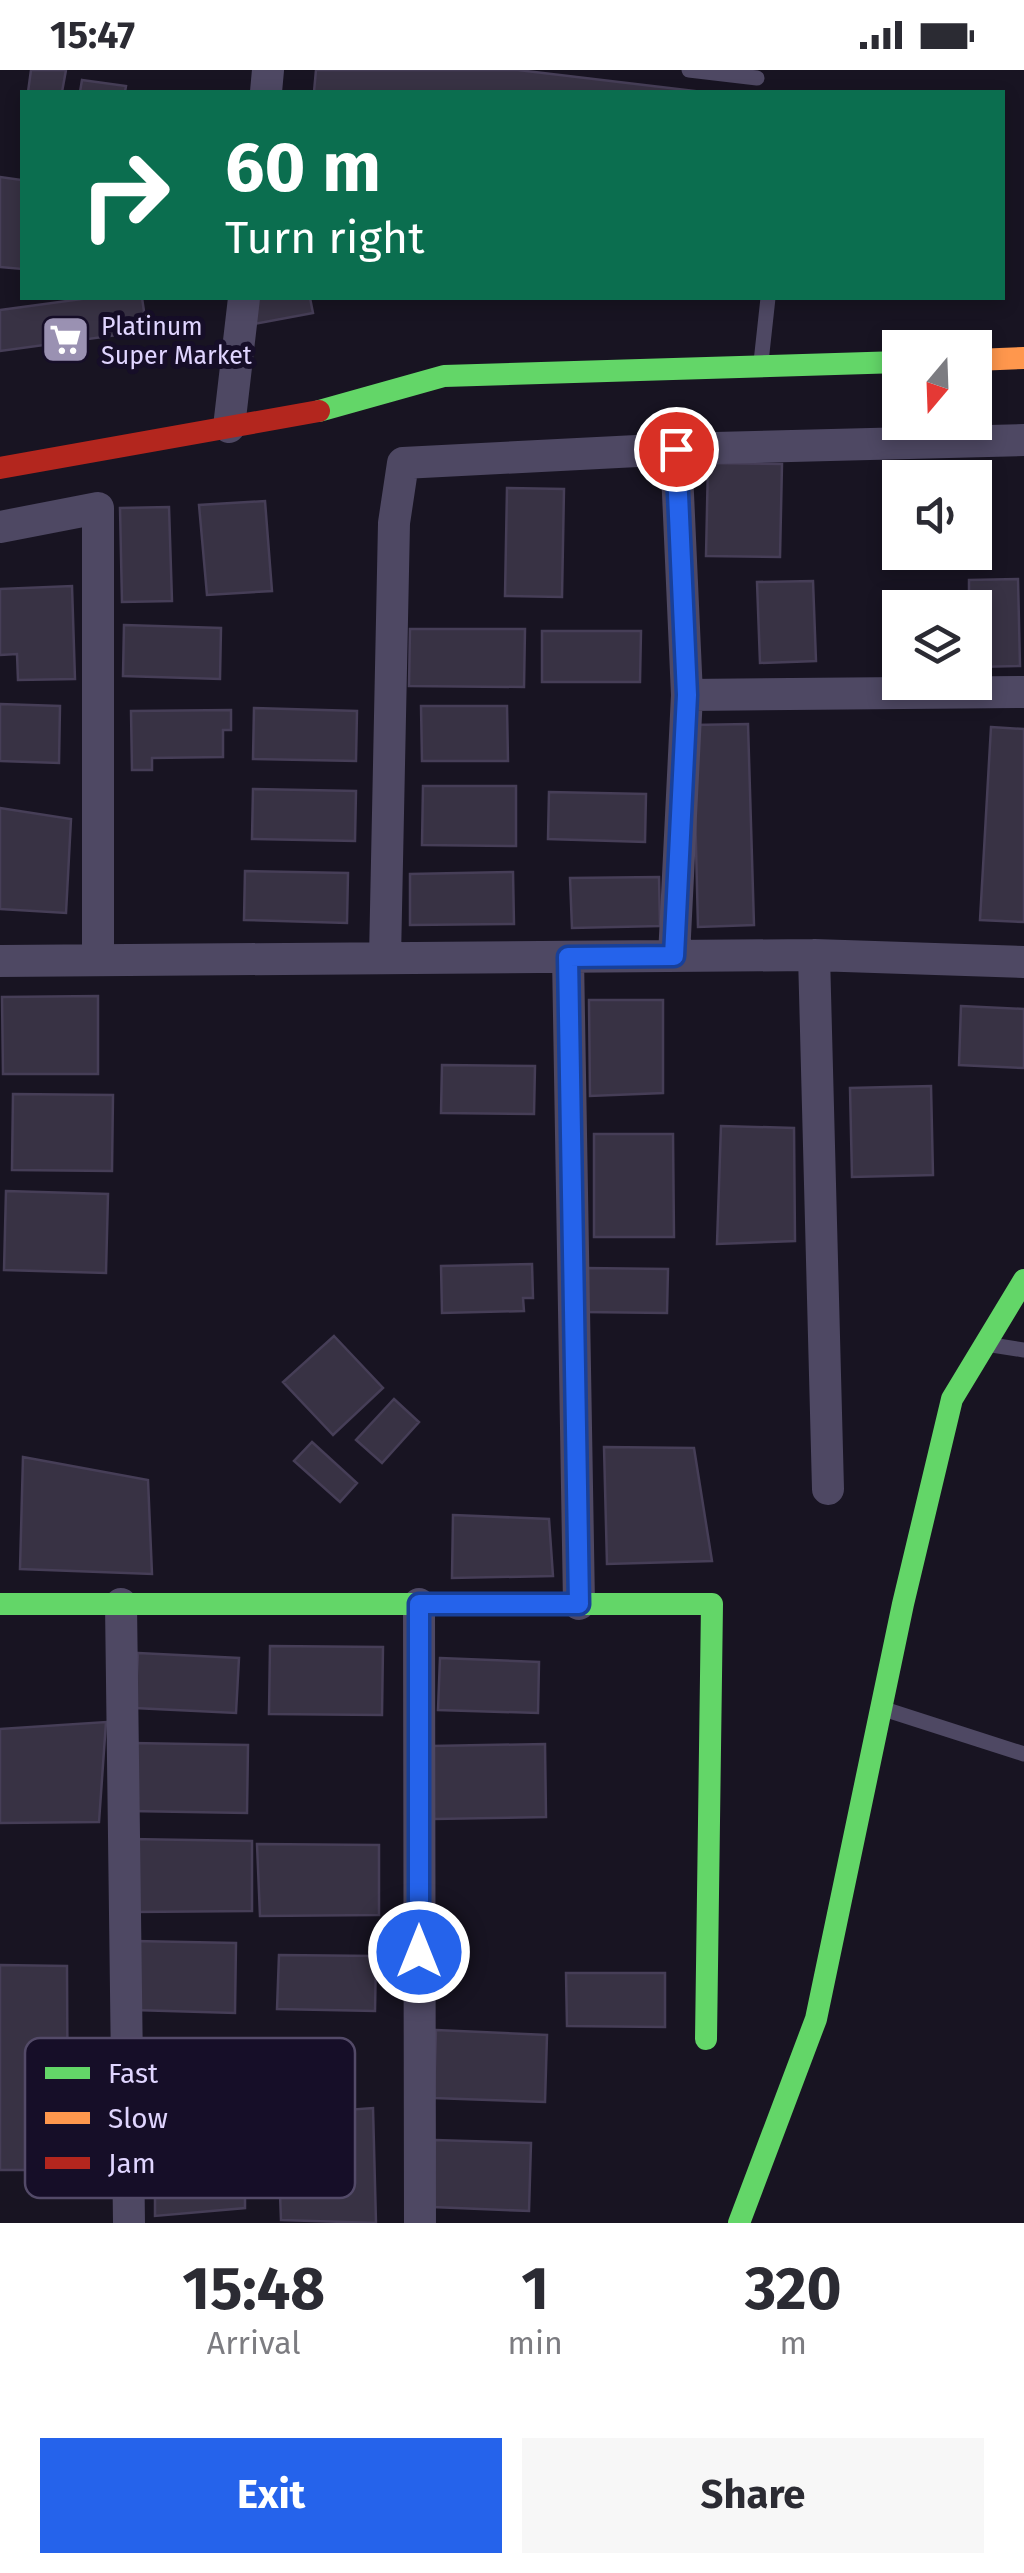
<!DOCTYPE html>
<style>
:root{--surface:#fff;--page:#f7f7f7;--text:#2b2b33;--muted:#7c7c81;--accent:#2563eb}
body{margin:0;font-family:"Fira Sans",sans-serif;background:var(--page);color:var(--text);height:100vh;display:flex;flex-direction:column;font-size:38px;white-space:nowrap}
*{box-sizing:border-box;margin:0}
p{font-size:32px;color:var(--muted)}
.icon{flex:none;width:55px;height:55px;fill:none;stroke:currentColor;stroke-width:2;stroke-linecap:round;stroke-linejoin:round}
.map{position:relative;height:2153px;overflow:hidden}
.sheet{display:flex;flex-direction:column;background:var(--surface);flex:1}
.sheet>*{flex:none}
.top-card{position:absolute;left:20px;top:20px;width:985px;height:210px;border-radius:0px;box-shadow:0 5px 15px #0003;background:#0b6e4f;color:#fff;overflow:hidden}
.needle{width:65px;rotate:199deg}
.fabs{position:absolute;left:882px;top:260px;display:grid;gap:20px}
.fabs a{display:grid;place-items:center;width:110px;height:110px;border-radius:0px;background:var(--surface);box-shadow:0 5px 15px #0003;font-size:50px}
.pin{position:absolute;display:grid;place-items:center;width:85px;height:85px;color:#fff;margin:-42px;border:5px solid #fff;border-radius:50%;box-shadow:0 2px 10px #0007}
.me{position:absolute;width:110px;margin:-55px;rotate:0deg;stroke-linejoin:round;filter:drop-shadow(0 0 8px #0008)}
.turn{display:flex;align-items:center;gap:35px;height:210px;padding:0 40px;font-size:45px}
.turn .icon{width:130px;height:130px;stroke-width:2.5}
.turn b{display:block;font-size:70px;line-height:85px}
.eta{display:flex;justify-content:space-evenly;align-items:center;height:170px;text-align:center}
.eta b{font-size:60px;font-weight:700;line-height:70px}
.action{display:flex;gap:20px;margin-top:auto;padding:20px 40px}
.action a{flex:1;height:115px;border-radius:0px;background:var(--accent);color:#fff;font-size:40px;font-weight:700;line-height:115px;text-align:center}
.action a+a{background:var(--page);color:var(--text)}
.status{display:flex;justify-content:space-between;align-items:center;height:70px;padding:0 50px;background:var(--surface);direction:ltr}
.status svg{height:28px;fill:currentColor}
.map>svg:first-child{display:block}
</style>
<div class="status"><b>15:47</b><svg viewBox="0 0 49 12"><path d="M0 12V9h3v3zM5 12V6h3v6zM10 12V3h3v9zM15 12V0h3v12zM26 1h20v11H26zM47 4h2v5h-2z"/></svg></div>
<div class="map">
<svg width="1024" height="2153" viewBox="0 0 1024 2153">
<rect width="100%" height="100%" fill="#181422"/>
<!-- building -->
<path fill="#383244" stroke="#463e57" stroke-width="2.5" d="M 31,0 L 66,0 L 62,22 L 28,22 Z
M 316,0 L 518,0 L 703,22 L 314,22 Z
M 82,10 L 126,16 L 125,22 L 80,22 Z
M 0,107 L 22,110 L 22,199 L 0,197 Z
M 89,228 L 142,228 L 147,261 L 0,281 L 0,240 Z
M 254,228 L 310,228 L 313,243 L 249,255 Z
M 708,393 L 782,394 L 780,487 L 706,486 Z
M 507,418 L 564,419 L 562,527 L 505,526 Z
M 265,431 L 272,521 L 207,525 L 199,435 Z
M 169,437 L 172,531 L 122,532 L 120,438 Z
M 1018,509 L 1020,596 L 975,597 L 975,538 L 969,538 L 969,510 Z
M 813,511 L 816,591 L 760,593 L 757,512 Z
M 72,516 L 75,609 L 18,610 L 17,584 L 0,585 L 0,519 Z
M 124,555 L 221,558 L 220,609 L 123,606 Z
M 410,559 L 525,559 L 524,617 L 409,616 Z
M 542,561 L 641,561 L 640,612 L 542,612 Z
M 0,634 L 60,636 L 59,693 L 0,691 Z
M 421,636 L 507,636 L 508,691 L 422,691 Z
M 254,638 L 357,641 L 356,691 L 253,689 Z
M 231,640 L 231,660 L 223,660 L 223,687 L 152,688 L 152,700 L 132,700 L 131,641 Z
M 748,654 L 754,855 L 698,857 L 693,655 Z
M 991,657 L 1024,659 L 1024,852 L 980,850 Z
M 423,716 L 516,716 L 516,776 L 422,775 Z
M 253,719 L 356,721 L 355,771 L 252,769 Z
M 549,722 L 646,724 L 645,772 L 548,769 Z
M 0,738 L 71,749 L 66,843 L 0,839 Z
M 245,801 L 348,803 L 347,853 L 244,850 Z
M 513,802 L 514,854 L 410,855 L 410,804 Z
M 659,807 L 660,856 L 572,858 L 570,808 Z
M 98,926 L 98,1004 L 3,1004 L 2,927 Z
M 589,930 L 663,930 L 663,1023 L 590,1026 Z
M 961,936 L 1024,939 L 1024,998 L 959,995 Z
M 442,995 L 535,996 L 534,1044 L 441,1043 Z
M 931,1016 L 933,1105 L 852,1107 L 850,1018 Z
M 13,1024 L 113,1025 L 112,1101 L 12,1100 Z
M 721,1056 L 794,1058 L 795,1171 L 717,1174 Z
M 594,1064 L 673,1064 L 674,1167 L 594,1167 Z
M 6,1121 L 108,1124 L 106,1203 L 4,1200 Z
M 532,1194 L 533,1228 L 523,1228 L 524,1241 L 442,1243 L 441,1196 Z
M 584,1198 L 668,1199 L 667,1243 L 584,1242 Z
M 334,1266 L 383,1318 L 333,1365 L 283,1312 Z
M 394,1329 L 419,1352 L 382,1393 L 356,1370 Z
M 312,1372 L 357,1413 L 340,1432 L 294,1391 Z
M 604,1377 L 694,1378 L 712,1491 L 607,1494 Z
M 23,1387 L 148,1410 L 152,1504 L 20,1499 Z
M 453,1445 L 549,1449 L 553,1506 L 452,1508 Z
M 270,1576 L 383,1577 L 382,1645 L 269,1644 Z
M 138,1583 L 239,1588 L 236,1643 L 135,1638 Z
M 440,1588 L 539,1592 L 538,1643 L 438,1640 Z
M 106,1652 L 99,1752 L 0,1753 L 0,1659 Z
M 132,1673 L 248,1675 L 247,1743 L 130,1741 Z
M 545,1674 L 546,1747 L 434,1749 L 432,1676 Z
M 130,1769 L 252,1771 L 252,1841 L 133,1842 Z
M 257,1774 L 379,1775 L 379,1845 L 260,1846 Z
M 135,1871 L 236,1873 L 235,1943 L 134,1940 Z
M 279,1885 L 376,1886 L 375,1941 L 277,1939 Z
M 0,1895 L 67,1896 L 68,2100 L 0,2100 Z
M 566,1903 L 665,1903 L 665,1957 L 567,1956 Z
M 436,1960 L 547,1965 L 545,2032 L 434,2028 Z
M 373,2038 L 376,2153 L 281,2150 L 277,2045 Z
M 245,2061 L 245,2138 L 155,2146 L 155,2070 Z
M 435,2070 L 531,2073 L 529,2141 L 433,2137 Z"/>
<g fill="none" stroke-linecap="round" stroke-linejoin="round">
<!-- lane -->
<path stroke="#4e4863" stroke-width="15" d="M 689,0 L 757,8
M 761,292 L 768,228
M 992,1275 L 1024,1280
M 887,1640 L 1024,1684"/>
<!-- street -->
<path stroke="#4e4863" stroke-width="32" d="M 266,22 L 268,0
M 229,357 L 244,228
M 0,457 L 98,438 L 98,890
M 687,625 L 1024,622
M 814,885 L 828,1419
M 674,886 L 687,625 L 676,379
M 568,887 L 579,1534
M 385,888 L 394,453 L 403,393 L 676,379 L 1024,370
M 0,891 L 814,885 L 1024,892
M 121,1534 L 129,2153
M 419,1534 L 420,2153"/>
<!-- fast -->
<path stroke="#63d668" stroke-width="22" d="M 319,341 L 444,306 L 900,292
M 0,1534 L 712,1534 L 706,1969
M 739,2153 L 816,1949 L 903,1534 L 952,1329 L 1024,1210"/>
<!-- slow -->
<path stroke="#ff974d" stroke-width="22" d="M 975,290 L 1024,288"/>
<!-- jam -->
<path stroke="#b3261e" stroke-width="22" d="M 0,398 L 319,341"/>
</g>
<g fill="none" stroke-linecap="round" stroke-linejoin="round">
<defs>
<path id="route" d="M 419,1882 L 419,1534 L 579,1534 L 568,887 L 674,886 L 687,625 L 676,379"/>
</defs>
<!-- route casing -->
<use href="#route" stroke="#184099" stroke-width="25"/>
<!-- route -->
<use href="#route" stroke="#2563eb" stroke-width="18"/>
</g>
<!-- icons -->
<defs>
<symbol id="supermarket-square" viewBox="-11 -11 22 22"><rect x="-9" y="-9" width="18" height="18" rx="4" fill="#9a91b2" stroke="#160e28"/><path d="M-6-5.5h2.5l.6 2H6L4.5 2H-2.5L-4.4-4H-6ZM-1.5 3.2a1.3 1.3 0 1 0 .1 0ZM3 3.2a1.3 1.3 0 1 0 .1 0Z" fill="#fff"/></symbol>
</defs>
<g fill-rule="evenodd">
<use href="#supermarket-square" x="38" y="242" width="55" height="55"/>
</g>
<g text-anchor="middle" stroke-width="10" stroke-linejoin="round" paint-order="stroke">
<!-- poi labels -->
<g font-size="25" fill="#e0d5ff" stroke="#160e28" text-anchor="start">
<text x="101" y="265">Platinum<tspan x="101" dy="29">Super Market</tspan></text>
</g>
</g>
<!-- legend -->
<rect x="25" y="1968" width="330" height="160" rx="15" fill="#160e28" stroke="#534a68" stroke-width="2.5"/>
<rect x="45" y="1997" width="45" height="12" fill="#63d668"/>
<rect x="45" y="2042" width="45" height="12" fill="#ff974d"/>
<rect x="45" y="2087" width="45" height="12" fill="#b3261e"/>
<g font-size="28" fill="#e0d5ff">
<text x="108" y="2013">Fast</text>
<text x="108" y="2058">Slow</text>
<text x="108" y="2103">Jam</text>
</g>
</svg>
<div class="fabs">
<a><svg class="needle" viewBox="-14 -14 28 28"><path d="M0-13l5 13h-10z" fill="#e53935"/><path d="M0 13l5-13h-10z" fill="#7c7c81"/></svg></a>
<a><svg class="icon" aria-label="sound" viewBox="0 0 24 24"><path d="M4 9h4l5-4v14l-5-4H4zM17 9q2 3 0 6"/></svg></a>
<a><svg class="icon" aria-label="layers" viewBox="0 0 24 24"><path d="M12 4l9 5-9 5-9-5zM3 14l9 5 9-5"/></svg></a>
</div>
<div class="pin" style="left:676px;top:379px;background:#d93025"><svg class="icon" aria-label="arrive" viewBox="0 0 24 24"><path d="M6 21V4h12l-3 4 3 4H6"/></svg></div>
<svg class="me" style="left:419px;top:1882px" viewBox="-20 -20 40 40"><circle r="17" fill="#2563eb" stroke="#fff" stroke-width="3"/><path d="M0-11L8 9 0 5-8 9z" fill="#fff"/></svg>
<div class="top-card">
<div class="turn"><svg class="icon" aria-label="right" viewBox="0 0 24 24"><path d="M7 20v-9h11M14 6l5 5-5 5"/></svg><div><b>60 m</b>Turn right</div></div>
</div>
</div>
<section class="sheet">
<div class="eta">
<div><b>15:48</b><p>Arrival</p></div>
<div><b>1</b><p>min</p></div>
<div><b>320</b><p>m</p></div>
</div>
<div class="action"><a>Exit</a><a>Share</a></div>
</section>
